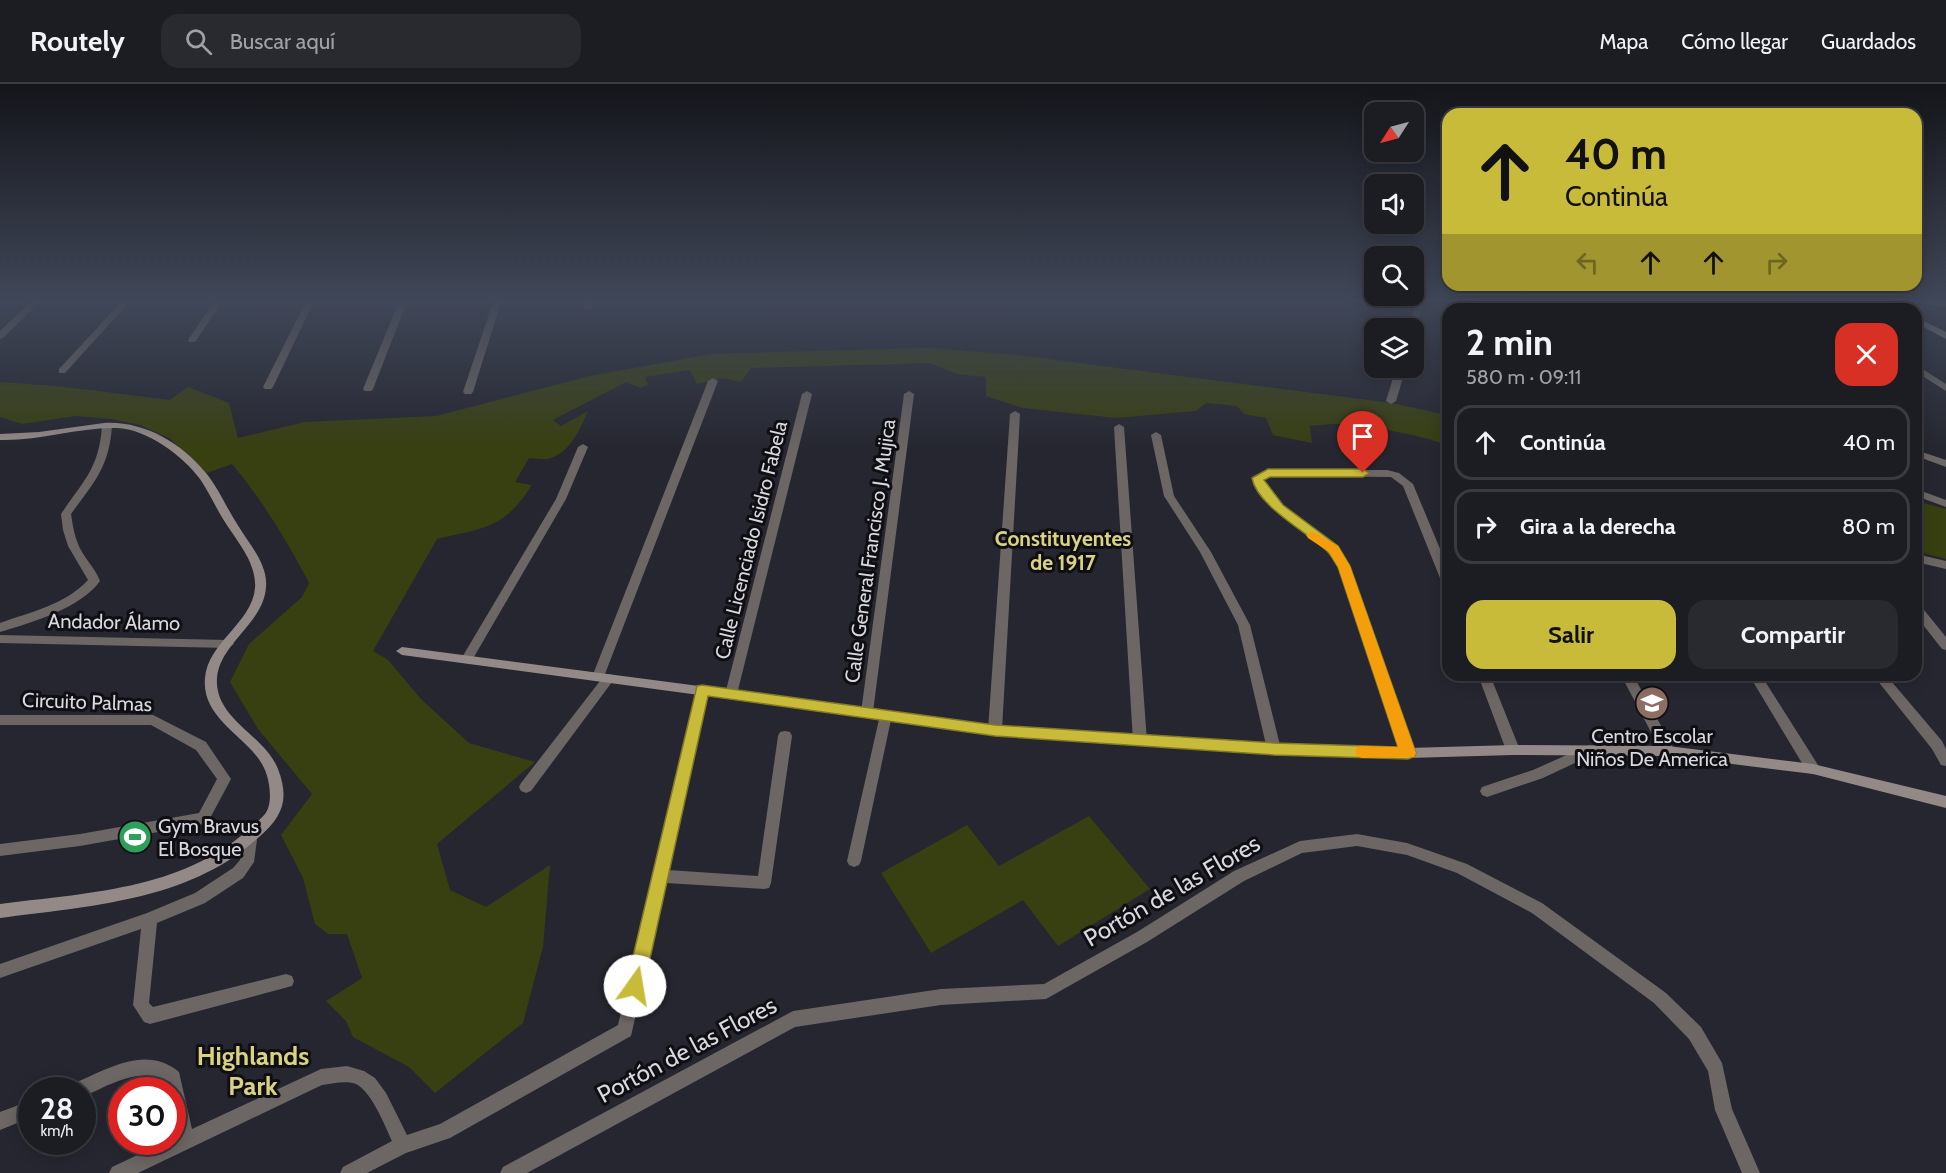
<!DOCTYPE html>
<html lang="es">
<meta charset="utf-8">
<style>
:root{--surface:#1c1c23;--page:#292930;--text:#f1f3f6;--muted:#a0a1a6;--line:#3a3a41;--accent:#c9bb3a}
body{margin:0;font-family:Cabin,sans-serif;background:var(--page);color:var(--text);height:100vh;display:flex;flex-direction:column;font-size:22px;white-space:nowrap}
*{box-sizing:border-box;margin:0}
p{font-size:20px;color:var(--muted)}
.icon{flex:none;width:33px;height:33px;fill:none;stroke:currentColor;stroke-width:2;stroke-linecap:round;stroke-linejoin:round}
.map{position:relative;flex:1;overflow:hidden}
.panel{position:absolute;left:1442px;top:219px;width:480px;height:378px;display:flex;flex-direction:column;background:var(--surface);border-radius:18px;box-shadow:0 3px 15px #0003,0 0 0 2px var(--line)}
.panel>*{flex:none}
.hud{position:absolute;left:1442px;top:24px;width:480px;height:183px;border-radius:18px;box-shadow:0 3px 15px #0003,0 0 0 2px var(--line);background:#c9bb3a;color:#111;overflow:hidden}
.needle{width:39px;rotate:234deg}
.fabs{position:absolute;left:1364px;top:18px;display:grid;gap:12px}
.fabs a{display:grid;place-items:center;width:60px;height:60px;border-radius:12px;background:var(--surface);box-shadow:0 3px 15px #0003,0 0 0 2px var(--line);font-size:30px}
.speed{position:absolute;left:18px;top:993px;display:flex;gap:12px;font-size:30px;font-weight:700;text-align:center}
.speed>*{display:grid;place-content:center;width:78px;height:78px;border-radius:50%;background:var(--surface);box-shadow:0 3px 15px #0003,0 0 0 2px var(--line);line-height:1}
.speed small{font-size:15px;font-weight:400}
.speed .limit{border:9px solid #d22;background:#fff;color:#111}
.pin{position:absolute;display:grid;place-items:center;width:51px;height:51px;color:#fff;margin:-62px -26px;border-radius:50% 50% 50% 0;rotate:-45deg;box-shadow:0 0 6px #0007}
.pin .icon{rotate:45deg}
.me{position:absolute;width:66px;margin:-33px;rotate:13deg;stroke-linejoin:round;filter:drop-shadow(0 0 4px #0008)}
.turn{display:flex;align-items:center;gap:21px;height:126px;padding:0 24px;font-size:27px}
.turn .icon{width:78px;height:78px;stroke-width:2.5}
.turn b{display:block;font-size:42px;line-height:51px}
.lanes{display:flex;align-items:center;height:57px;padding:0 24px;background:#0003;justify-content:center;gap:30px;direction:ltr}
.lanes .off{opacity:.35}
.round{display:grid;place-items:center;flex:none;width:63px;height:63px;border-radius:18px;background:var(--page)}
.head{display:flex;align-items:center;justify-content:space-between;height:102px;padding:0 24px}
h1{font-size:36px;font-weight:700;line-height:45px}
.button{display:flex;gap:12px;margin-top:auto;padding:12px 24px}
.button a{flex:1;height:69px;border-radius:18px;background:var(--accent);color:#111;font-size:24px;font-weight:700;line-height:69px;text-align:center}
.button a+a{background:var(--page);color:var(--text)}
ul{padding:0;list-style:none}
li{display:flex;align-items:center;gap:18px;height:75px;margin:0 12px 9px;padding:0 12px;border:3px solid var(--line);border-radius:18px}
li div{flex:1}
li b{display:block;font-size:22px}
li em{font-style:normal}
header{display:flex;align-items:center;gap:36px;box-sizing:border-box;height:84px;padding:0 30px;background:var(--surface);border-bottom:2px solid var(--line)}
header strong{font-size:28px}
nav{display:flex;gap:33px;margin-inline-start:auto;font-size:21px}
.search{width:420px;height:54px;background:var(--page);display:flex;align-items:center;gap:15px;box-sizing:border-box;padding:0 21px;border-radius:18px;color:var(--muted);font-size:22px}
.map>svg:first-child{display:block}
</style>
<header>
<strong>Routely</strong>
<div class="search"><svg class="icon" aria-label="search" viewBox="0 0 24 24"><circle cx="10" cy="10" r="6"/><path d="M15 15l6 6"/></svg>Buscar aquí</div>
<nav><a>Mapa</a><a>Cómo llegar</a><a>Guardados</a></nav>
</header>
<div class="map">
<svg width="1946" height="1089" viewBox="0 0 1946 1089">
<rect width="100%" height="100%" fill="#25262f"/>
<!-- green -->
<path fill="#383f10" d="M 1634,215 L 1715,215 L 1716,225 L 1692,225 Z
M 928,264 L 1017,271 L 1392,319 L 1447,331 L 1448,363 C 1437,353 1365,342 1348,340 C 1335,339 1322,341 1310,342 L 1312,359 L 1273,351 L 1266,334 L 1244,330 L 1237,322 L 1206,319 L 1196,327 L 1116,334 L 1023,324 L 986,312 L 986,293 L 957,290 L 930,279 L 751,284 L 741,298 L 723,294 L 697,300 L 690,286 L 645,293 L 648,301 L 640,304 L 626,298 L 553,336 L 561,342 L 588,327 C 580,346 569,370 548,375 C 543,376 534,374 529,374 L 515,398 L 532,401 C 504,445 484,444 437,455 L 373,567 L 388,576 L 421,615 L 469,659 L 535,678 L 437,760 L 450,806 L 486,823 L 550,781 L 543,863 L 523,939 L 435,1009 L 409,983 L 353,953 L 346,937 L 326,917 L 362,894 L 347,850 L 328,850 L 315,840 L 303,794 L 281,751 L 312,710 L 258,645 L 230,598 L 249,560 L 302,513 L 309,499 C 287,457 263,417 232,380 L 207,389 L 169,354 L 140,341 L 111,335 L 76,332 L 22,340 L 0,333 L 0,298 L 56,302 L 170,316 L 188,303 L 229,319 L 238,354 L 305,338 L 436,332 L 590,292 L 711,270 Z
M 1916,417 L 1946,425 L 1946,475 L 1916,467 Z
M 1089,732 L 1150,805 L 1058,862 L 1023,816 L 931,869 L 881,789 L 967,741 L 999,782 Z"/>
<g fill="none" stroke-linecap="round" stroke-linejoin="round">
<!-- street -->
<path fill="#6c6664" fill-rule="evenodd" d="M 34,215 L 42,215 L 3,254 L 0,255 L 0,247 Z
M 124,215 L 132,215 L 65,289 L 59,289 L 59,285 Z
M 216,215 L 224,215 L 195,258 L 189,258 L 188,256 Z
M 307,215 L 315,215 L 273,303 L 271,305 L 265,305 L 263,303 Z
M 400,215 L 408,215 L 373,305 L 371,307 L 365,307 L 363,305 Z
M 494,215 L 502,215 L 473,308 L 471,310 L 465,310 L 463,308 Z
M 586,215 L 594,215 L 591,226 L 584,224 Z
M 1417,215 L 1425,215 L 1416,244 L 1413,246 L 1413,244 L 1408,244 Z
M 1519,215 L 1527,215 L 1527,225 L 1519,225 Z
M 1605,215 L 1621,215 L 1668,222 L 1672,225 L 1653,225 L 1609,218 Z
M 1786,215 L 1794,215 L 1796,225 L 1788,225 Z
M 1880,215 L 1883,216 L 1883,220 L 1860,225 L 1845,225 Z
M 1916,281 L 1946,300 L 1946,307 L 1916,288 Z
M 1396,284 L 1406,284 L 1396,317 L 1391,320 L 1386,317 Z
M 713,294 L 718,297 L 605,590 L 613,591 L 615,594 L 531,707 L 526,709 L 521,707 L 519,703 L 521,699 L 600,597 L 594,596 L 592,593 L 708,297 Z
M 807,307 L 812,310 L 737,610 L 735,613 L 727,613 L 725,610 L 802,310 Z
M 909,307 L 914,310 L 873,628 L 872,632 L 862,632 L 861,628 L 904,310 Z
M 1015,327 L 1020,330 L 1002,646 L 1000,650 L 995,651 L 990,650 L 988,646 L 1010,330 Z
M 107,339 L 112,342 C 109,384 94,398 71,430 C 73,443 75,456 82,468 C 88,478 96,486 100,497 C 81,524 31,539 0,548 L 0,539 C 30,528 65,521 88,496 L 68,462 L 63,446 L 61,430 C 83,397 99,385 102,342 Z
M 1119,340 L 1124,343 L 1147,657 L 1145,661 L 1140,662 L 1135,661 L 1133,657 L 1114,343 Z
M 1156,348 L 1161,351 L 1174,412 L 1211,468 L 1250,541 L 1281,665 L 1279,669 L 1274,670 L 1269,669 L 1267,665 L 1238,541 L 1200,468 L 1164,412 L 1151,351 Z
M 583,360 L 588,363 L 566,415 L 471,578 L 463,578 L 461,575 L 556,415 L 578,363 Z
M 1916,366 L 1946,376 L 1946,383 L 1916,372 Z
M 1268,386 L 1387,386 L 1399,389 L 1413,400 L 1448,484 L 1448,503 L 1442,499 L 1403,402 L 1391,393 L 1270,392 L 1263,396 L 1282,422 L 1337,462 L 1350,482 L 1415,669 L 1413,673 L 1408,674 L 1403,673 L 1401,669 L 1338,482 L 1329,468 L 1274,426 L 1254,400 L 1253,398 L 1254,392 Z
M 1916,405 L 1946,416 L 1946,423 L 1916,412 Z
M 1916,470 L 1946,477 L 1946,485 L 1916,478 Z
M 1916,520 L 1920,521 L 1946,553 L 1946,566 L 1942,565 L 1916,532 Z
M 0,551 L 228,556 L 234,560 L 228,564 L 0,559 Z
M 1478,591 L 1490,591 L 1520,666 L 1518,670 L 1513,671 L 1508,670 L 1506,666 Z
M 1621,591 L 1633,591 L 1675,667 L 1673,671 L 1668,672 L 1663,671 Z
M 1749,591 L 1761,591 L 1818,681 L 1820,685 L 1818,689 L 1813,690 L 1808,689 Z
M 1873,591 L 1886,591 L 1942,657 L 1946,665 L 1946,682 L 1941,681 L 1932,665 Z
M 702,601 L 706,603 L 708,606 L 668,786 L 758,792 L 778,652 L 780,648 L 785,647 L 790,648 L 792,652 L 771,799 L 769,804 L 764,805 L 666,799 L 631,952 L 450,1054 L 406,1069 L 367,1089 L 340,1089 L 343,1083 L 392,1057 C 385,1042 372,1008 356,1000 C 346,996 332,1000 322,1001 L 138,1089 L 109,1089 L 112,1083 L 165,1058 L 172,1058 L 172,1054 L 176,1053 L 172,1036 L 172,1006 L 167,1006 L 165,999 C 142,980 106,1003 82,1013 L 82,1006 L 70,1006 L 72,1000 C 107,986 145,960 179,988 L 192,1045 L 321,985 L 347,982 L 364,987 L 375,994 L 386,1009 L 407,1051 L 440,1040 L 618,941 L 696,606 L 698,603 Z
M 886,626 L 891,627 L 892,631 L 861,777 L 859,781 L 854,783 L 849,781 L 847,777 L 880,631 L 881,627 Z
M 0,631 L 153,631 L 206,658 L 231,695 L 208,738 L 203,740 L 80,762 L 0,772 L 0,760 L 80,750 L 199,729 L 217,695 L 196,666 L 151,641 L 0,641 Z
M 1589,661 L 1594,662 L 1596,666 L 1594,670 L 1543,694 L 1487,713 L 1482,711 L 1480,707 L 1482,703 L 1533,686 Z
M 250,750 L 255,752 L 257,756 L 254,778 L 243,794 L 205,819 L 157,839 L 149,919 L 153,923 L 286,890 L 292,892 L 294,897 L 292,902 L 150,940 L 144,938 L 133,921 L 141,845 L 0,894 L 0,880 L 147,829 L 195,809 L 233,784 L 240,776 L 245,752 Z
M 1357,750 L 1407,759 L 1467,780 L 1542,819 L 1666,909 L 1701,943 L 1722,979 L 1732,1025 L 1760,1089 L 1742,1089 L 1715,1026 L 1708,987 L 1689,955 L 1654,919 L 1532,829 L 1457,789 L 1407,771 L 1357,762 L 1302,769 L 1244,797 L 1147,858 L 1046,915 L 941,921 L 795,943 L 527,1089 L 500,1089 L 503,1083 L 793,927 L 941,905 L 1044,900 L 1137,848 L 1234,787 L 1300,757 Z
M 32,1016 L 32,1033 L 0,1046 L 0,1028 Z"/>
<!-- secondary -->
<path fill="#938a87" fill-rule="evenodd" d="M 1870,215 L 1880,215 L 1898,225 L 1887,225 Z
M 1909,215 L 1927,215 L 1946,217 L 1946,223 L 1913,218 Z
M 1916,233 L 1946,248 L 1946,255 L 1916,239 Z
M 104,339 C 144,337 180,358 206,389 C 219,405 227,425 239,443 C 250,461 268,481 266,503 C 264,539 220,559 217,594 C 214,635 265,651 278,685 C 290,716 282,733 259,753 C 190,817 89,822 0,834 L 0,820 C 85,809 181,806 248,746 C 253,741 260,736 265,730 C 273,720 270,698 265,686 C 251,653 201,637 205,594 C 208,558 252,539 255,504 C 257,478 235,455 223,435 C 215,422 209,408 200,395 C 183,372 147,345 117,344 C 79,343 40,357 0,356 L 0,350 L 39,348 Z
M 402,563 L 995,641 L 1274,660 L 1408,664 L 1513,661 L 1668,662 L 1813,680 L 1946,712 L 1946,724 L 1813,690 L 1668,672 L 1513,671 L 1408,674 L 1274,670 L 995,651 L 402,571 L 396,567 Z"/>
</g>
<!-- sky -->
<linearGradient id="sky" x2="0" y2="1"><stop stop-color="#14151a"/><stop offset="0.59" stop-color="#404758"/><stop offset="1" stop-color="#404758" stop-opacity="0"/></linearGradient>
<rect width="1946" height="367" fill="url(#sky)"/>
<!-- route -->
<path fill="#c9bb3a" stroke="#837a26" stroke-width="1.5" d="M 1268,385 L 1363,385 L 1369,389 L 1363,393 L 1270,393 L 1264,396 L 1283,421 L 1338,462 L 1350,482 L 1416,669 L 1414,673 L 1408,675 L 1274,671 L 995,652 L 708,612 L 644,902 L 641,908 L 635,911 L 629,908 L 626,902 L 697,602 L 702,601 L 995,641 L 1274,659 L 1398,663 L 1338,483 C 1334,477 1331,471 1327,467 C 1307,448 1257,422 1252,394 Z"/>
<!-- slow -->
<path fill="#f59e0b" d="M 1313,447 L 1338,462 L 1350,482 L 1416,669 L 1414,673 L 1362,674 L 1357,672 L 1355,668 L 1357,663 L 1362,662 L 1398,663 L 1338,483 L 1329,468 L 1308,454 L 1306,451 Z"/>
<!-- icons -->
<defs>
<symbol id="school-disc" viewBox="-11 -11 22 22"><circle r="9.5" fill="#8d6e63" stroke="#0f0f13"/><path d="M0-5L7-2L0 1L-7-2ZM-4 1L0 2.5L4 1V4Q0 6-4 4Z" fill="#fff"/></symbol>
<symbol id="stadium-disc" viewBox="-11 -11 22 22"><circle r="9.5" fill="#2e9e5b" stroke="#0f0f13"/><path d="M0-5a6.5 5 0 1 0 0 10a6.5 5 0 1 0 0-10ZM-3.5-1.8h7v3.6h-7Z" fill="#fff"/></symbol>
</defs>
<g fill-rule="evenodd">
<use href="#school-disc" x="1633" y="600" width="38" height="38"/>
<use href="#stadium-disc" x="116" y="734" width="38" height="38"/>
</g>
<g text-anchor="middle" stroke-width="6" stroke-linejoin="round" paint-order="stroke">
<!-- street labels -->
<g font-size="20" fill="#d8d8df" stroke="#0f0f13">
<text transform="translate(751 456) rotate(-76)" y="7">Calle Licenciado Isidro Fabela</text>
<text transform="translate(870 467) rotate(-82)" y="7">Calle General Francisco J. Mujica</text>
<text transform="translate(114 538) rotate(1)" y="7">Andador Álamo</text>
<text transform="translate(87 618) rotate(2)" y="7">Circuito Palmas</text>
</g>
<!-- poi labels -->
<g font-size="20" fill="#d8d8df" stroke="#0f0f13">
<text x="1652" y="659">Centro Escolar<tspan x="1652" dy="23">Niños De America</tspan></text>
<text x="158" y="749" text-anchor="start">Gym Bravus<tspan x="158" dy="23">El Bosque</tspan></text>
</g>
<!-- neighbourhood labels -->
<g font-size="21" font-weight="bold" fill="#dad283" stroke="#0f0f13">
<text x="1063" y="462">Constituyentes<tspan x="1063" dy="24">de 1917</tspan></text>
</g>
<!-- near-street labels -->
<g font-size="24" fill="#d8d8df" stroke="#0f0f13">
<text transform="translate(1172 807) rotate(-30)" y="8">Portón de las Flores</text>
<text transform="translate(687 966) rotate(-28)" y="8">Portón de las Flores</text>
</g>
<!-- near-neighbourhood labels -->
<g font-size="26" font-weight="bold" fill="#dad283" stroke="#0f0f13">
<text x="253" y="981">Highlands<tspan x="253" dy="30">Park</tspan></text>
</g>
</g>
</svg>
<div class="fabs">
<a><svg class="needle" viewBox="-14 -14 28 28"><path d="M0-13l5 13h-10z" fill="#e53935"/><path d="M0 13l5-13h-10z" fill="#a0a1a6"/></svg></a>
<a><svg class="icon" aria-label="sound" viewBox="0 0 24 24"><path d="M4 9h4l5-4v14l-5-4H4zM17 9q2 3 0 6"/></svg></a>
<a><svg class="icon" aria-label="search" viewBox="0 0 24 24"><circle cx="10" cy="10" r="6"/><path d="M15 15l6 6"/></svg></a>
<a><svg class="icon" aria-label="layers" viewBox="0 0 24 24"><path d="M12 4l9 5-9 5-9-5zM3 14l9 5 9-5"/></svg></a>
</div>
<div class="speed"><div>28<small>km/h</small></div><div class="limit">30</div></div>
<div class="pin" style="left:1363px;top:389px;background:#d93025"><svg class="icon" aria-label="arrive" viewBox="0 0 24 24"><path d="M6 21V4h12l-3 4 3 4H6"/></svg></div>
<svg class="me" style="left:635px;top:902px" viewBox="-20 -20 40 40"><circle r="19" fill="#fff"/><path d="M0-13L10 11 0 6-10 11z" fill="#c9bb3a"/></svg>
<div class="hud">
<div class="turn"><svg class="icon" aria-label="ahead" viewBox="0 0 24 24"><path d="M12 20V5M6 11l6-6 6 6"/></svg><div><b>40 m</b>Continúa</div></div>
<div class="lanes"><svg class="icon off" aria-label="left" viewBox="0 0 24 24"><path d="M17 20v-9H6M10 6l-5 5 5 5"/></svg><svg class="icon" aria-label="ahead" viewBox="0 0 24 24"><path d="M12 20V5M6 11l6-6 6 6"/></svg><svg class="icon" aria-label="ahead" viewBox="0 0 24 24"><path d="M12 20V5M6 11l6-6 6 6"/></svg><svg class="icon off" aria-label="right" viewBox="0 0 24 24"><path d="M7 20v-9h11M14 6l5 5-5 5"/></svg></div>
</div>
<section class="panel">
<div class="head"><div><h1>2 min</h1><p>580 m · 09:11</p></div><a class="round" style="background:#d93025;color:#fff"><svg class="icon" aria-label="close" viewBox="0 0 24 24"><path d="M6 6l12 12M18 6L6 18"/></svg></a></div>
<ul>
<li><svg class="icon" aria-label="ahead" viewBox="0 0 24 24"><path d="M12 20V5M6 11l6-6 6 6"/></svg><div><b>Continúa</b></div><em>40 m</em></li>
<li><svg class="icon" aria-label="right" viewBox="0 0 24 24"><path d="M7 20v-9h11M14 6l5 5-5 5"/></svg><div><b>Gira a la derecha</b></div><em>80 m</em></li>
</ul>
<div class="button"><a>Salir</a><a>Compartir</a></div>
</section>
</div>
